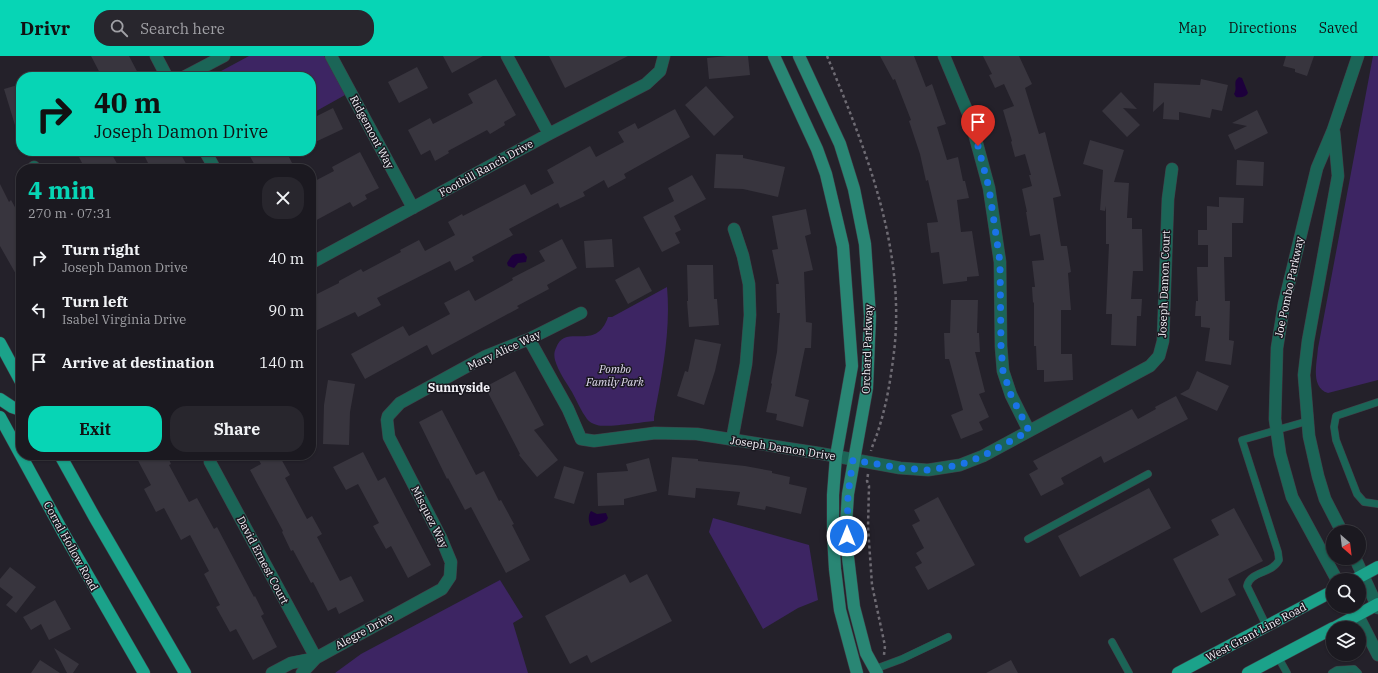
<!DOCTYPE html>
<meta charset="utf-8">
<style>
:root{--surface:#1b1920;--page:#28262d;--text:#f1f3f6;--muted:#a0a0a5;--line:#39383e;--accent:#07d5b5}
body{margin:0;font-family:"IBM Plex Serif",serif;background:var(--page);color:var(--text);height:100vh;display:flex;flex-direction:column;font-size:15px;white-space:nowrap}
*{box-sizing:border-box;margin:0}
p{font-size:13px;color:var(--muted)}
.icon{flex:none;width:22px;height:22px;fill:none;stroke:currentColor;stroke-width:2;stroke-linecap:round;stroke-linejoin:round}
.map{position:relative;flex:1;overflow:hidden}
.details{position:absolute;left:16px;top:108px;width:300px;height:296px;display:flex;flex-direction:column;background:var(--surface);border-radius:16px;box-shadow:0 1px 3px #0004,0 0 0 1px var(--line)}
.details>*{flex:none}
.guide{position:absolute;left:16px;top:16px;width:300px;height:84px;border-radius:16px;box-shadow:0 1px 3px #0004,0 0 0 1px var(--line);background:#07d5b5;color:#111;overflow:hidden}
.needle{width:26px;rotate:152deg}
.tools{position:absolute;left:1326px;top:469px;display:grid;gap:8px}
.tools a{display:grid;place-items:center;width:40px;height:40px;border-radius:50%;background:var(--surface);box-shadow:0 1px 3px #0004,0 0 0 1px var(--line);font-size:20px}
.pin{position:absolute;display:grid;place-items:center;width:34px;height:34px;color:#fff;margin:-41px -17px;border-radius:50% 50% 50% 0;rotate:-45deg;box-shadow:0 0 4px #0007}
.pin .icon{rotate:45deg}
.me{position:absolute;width:44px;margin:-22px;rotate:0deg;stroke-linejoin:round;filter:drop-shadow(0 0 3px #0008)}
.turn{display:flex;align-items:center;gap:14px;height:84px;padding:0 12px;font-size:18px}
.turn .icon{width:52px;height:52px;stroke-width:2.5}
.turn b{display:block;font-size:28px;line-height:34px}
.round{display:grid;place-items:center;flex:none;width:42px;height:42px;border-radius:16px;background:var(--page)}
.overview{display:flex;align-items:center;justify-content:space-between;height:68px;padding:0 12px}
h1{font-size:24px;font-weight:700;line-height:30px;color:var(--accent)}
.cta{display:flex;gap:8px;margin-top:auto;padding:8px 12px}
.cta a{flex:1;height:46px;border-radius:16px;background:var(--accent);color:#111;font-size:16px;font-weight:700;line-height:46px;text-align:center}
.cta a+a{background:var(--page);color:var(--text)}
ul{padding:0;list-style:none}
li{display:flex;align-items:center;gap:12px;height:52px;padding:0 12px}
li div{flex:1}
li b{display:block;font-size:15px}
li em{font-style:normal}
header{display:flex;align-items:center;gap:24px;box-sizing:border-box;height:56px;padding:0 20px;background:var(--accent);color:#111}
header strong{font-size:19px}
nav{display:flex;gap:22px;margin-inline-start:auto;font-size:14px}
.search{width:280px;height:36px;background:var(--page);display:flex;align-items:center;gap:10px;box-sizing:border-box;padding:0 14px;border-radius:16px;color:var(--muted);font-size:15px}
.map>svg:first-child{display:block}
</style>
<header>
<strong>Drivr</strong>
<div class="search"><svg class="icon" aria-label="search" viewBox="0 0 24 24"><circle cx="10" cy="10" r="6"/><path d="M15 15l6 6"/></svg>Search here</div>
<nav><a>Map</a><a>Directions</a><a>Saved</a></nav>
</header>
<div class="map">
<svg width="1378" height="617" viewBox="0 0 1378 617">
<rect width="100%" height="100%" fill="#24212a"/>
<!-- green -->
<path fill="#3d2563" d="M 249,0 L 324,0 L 345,39 L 311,58 L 311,21 L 210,21 Z
M 1373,0 L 1378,0 L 1378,324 L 1328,337 C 1310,331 1317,307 1318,292 Z
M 667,231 C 671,275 662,318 654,361 L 654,365 C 642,366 607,372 597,369 C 593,368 589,366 587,363 C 581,355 577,345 572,336 C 566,326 558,315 555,304 C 554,300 554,296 556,292 C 565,266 596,297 608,261 L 612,261 Z
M 713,462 L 809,489 L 818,544 L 798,552 L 763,573 L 709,476 Z
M 500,524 L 523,561 L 513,567 L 528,617 L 335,617 L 361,598 Z"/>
<!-- water -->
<path fill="#1d003c" d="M 1239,21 L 1242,22 L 1248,37 C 1246,41 1241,42 1236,41 L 1234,38 C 1238,31 1232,26 1239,21 Z
M 524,197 L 527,201 L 526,206 L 518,207 L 514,212 L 508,210 L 507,207 C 514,196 512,199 524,197 Z
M 591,455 L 597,458 L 606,457 L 608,462 L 606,465 C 603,467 594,470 591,470 C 588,467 588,458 591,455 Z"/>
<!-- building -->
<path fill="#38353e" d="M 91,0 L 129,0 L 140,21 L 102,21 Z
M 443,0 L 483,0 L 452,17 Z
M 549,0 L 628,0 L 565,32 Z
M 727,0 L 748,0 L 750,19 L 709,23 L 707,2 Z
M 880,0 L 914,0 L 926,31 L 932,28 L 946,68 L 937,71 L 947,104 L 958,101 L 963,125 L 965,125 L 969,142 L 957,144 L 961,176 L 972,175 L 979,220 L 967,221 L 967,225 L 943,228 L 939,196 L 931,197 L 927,167 L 938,166 L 928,124 L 926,125 L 920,98 L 909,65 L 911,64 L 895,23 L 893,24 Z
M 983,0 L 1019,0 L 1032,28 L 1025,32 L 1039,78 L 1045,76 L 1061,140 L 1053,142 L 1061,190 L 1067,190 L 1071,216 L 1068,217 L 1071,254 L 1061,254 L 1061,298 L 1072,298 L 1073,324 L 1044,326 L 1044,314 L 1037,314 L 1036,290 L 1034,290 L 1034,246 L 1033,247 L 1032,231 L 1035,231 L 1032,205 L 1044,204 L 1040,178 L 1030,180 L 1026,156 L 1027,156 L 1022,133 L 1032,130 L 1029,119 L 1031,119 L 1025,98 L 1015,101 L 1011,86 L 1012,85 L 1003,54 L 1014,50 L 1004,28 L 995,32 L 989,19 L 992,18 Z
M 1286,0 L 1314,0 L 1307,20 L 1295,16 L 1295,13 L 1283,10 Z
M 417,11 L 428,32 L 399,47 L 388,26 Z
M 496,23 L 516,59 L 504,66 L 505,69 L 490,78 L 487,74 L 448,95 L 449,97 L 435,105 L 430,94 L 421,99 L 408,74 L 430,62 L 433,68 L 473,47 L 468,38 Z
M 1201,23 L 1228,29 L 1222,55 L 1212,53 L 1210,62 L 1179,56 L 1179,64 L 1163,63 L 1164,46 L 1153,56 L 1154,27 L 1200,29 Z
M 21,28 L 21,79 L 18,79 L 4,33 Z
M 706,30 L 734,61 L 714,80 L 685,49 Z
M 1121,36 L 1137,53 L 1123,52 L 1140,69 L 1127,81 L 1102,55 Z
M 333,52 L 343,73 L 311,88 L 311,63 Z
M 675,53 L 690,81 L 624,118 L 626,122 L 608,132 L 604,124 L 583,136 L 585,140 L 560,152 L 558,147 L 509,173 L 513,179 L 472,201 L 474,205 L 455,215 L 450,205 L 377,242 L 381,249 L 358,261 L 355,256 L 311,277 L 311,241 L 339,227 L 339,225 L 361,213 L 363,216 L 401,196 L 400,194 L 419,184 L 425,195 L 455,179 L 448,166 L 462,158 L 463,160 L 525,128 L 531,139 L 554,127 L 547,114 L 590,90 L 596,101 L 624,86 L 618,76 L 635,67 L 638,73 Z
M 1257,54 L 1268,77 L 1235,94 L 1228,79 L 1247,70 L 1232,67 Z
M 1090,84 L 1124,94 L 1114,126 L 1129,127 L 1127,162 L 1132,162 L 1132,173 L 1142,173 L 1143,215 L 1133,215 L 1131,243 L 1142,243 L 1141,260 L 1137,260 L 1136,290 L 1111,289 L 1112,258 L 1106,258 L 1109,188 L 1106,188 L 1106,150 L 1105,155 L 1100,154 L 1103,114 L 1083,108 Z
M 76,95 L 110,95 L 120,113 L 85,113 Z
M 142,95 L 179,95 L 189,113 L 151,113 Z
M 247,95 L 286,95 L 293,109 L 285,113 L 257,113 Z
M 360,96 L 379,132 L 365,139 L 367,143 L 353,151 L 350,146 L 311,167 L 311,127 L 334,115 L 332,111 Z
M 716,98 L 743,99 L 743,102 L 785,111 L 778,141 L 743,133 L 714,132 Z
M 1237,104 L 1264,106 L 1263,130 L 1236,129 Z
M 692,119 L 706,143 L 674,160 L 681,174 L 675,177 L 680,187 L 662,196 L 643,161 L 674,145 L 668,132 Z
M 0,128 L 9,146 L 11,144 L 21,162 L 21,227 L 0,190 Z
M 1219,141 L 1244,142 L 1243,167 L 1232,167 L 1232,201 L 1224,201 L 1225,245 L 1230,245 L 1229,284 L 1234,285 L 1231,309 L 1205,305 L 1210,272 L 1201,271 L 1201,260 L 1195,260 L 1196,245 L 1198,245 L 1197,211 L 1208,211 L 1208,189 L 1198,189 L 1198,174 L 1207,174 L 1207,150 L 1219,151 Z
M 806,153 L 811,178 L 805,180 L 813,214 L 804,216 L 806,266 L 812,267 L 811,292 L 805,292 L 795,340 L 809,344 L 803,371 L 776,364 L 777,358 L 766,356 L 772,328 L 771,327 L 777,296 L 780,257 L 777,257 L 776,228 L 779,228 L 772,194 L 778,193 L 772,160 Z
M 562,183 L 577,212 L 547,229 L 549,233 L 517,250 L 519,252 L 432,299 L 427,289 L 365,323 L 351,298 L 403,270 L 409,280 L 450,258 L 444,247 L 469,234 L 475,245 L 513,224 L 512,222 L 545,205 L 539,195 Z
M 612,183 L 614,211 L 586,212 L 584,185 Z
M 687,209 L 713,209 L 714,243 L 717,243 L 719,269 L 689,271 L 687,245 L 688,245 Z
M 639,211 L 652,235 L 628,248 L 615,224 Z
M 951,244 L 978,244 L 977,277 L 979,277 L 980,296 L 975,296 L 985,336 L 979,338 L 989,361 L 979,366 L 983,374 L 961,383 L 951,359 L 963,354 L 949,303 L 945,303 L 944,277 L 950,277 Z
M 695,283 L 721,288 L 715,315 L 704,349 L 677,340 L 685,315 L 688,316 Z
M 515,315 L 544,369 L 534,374 L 558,404 L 537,421 L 519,399 L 520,398 L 485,331 Z
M 1197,315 L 1229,330 L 1217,355 L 1180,338 L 1189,333 Z
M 328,324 L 355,328 L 350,356 L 349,389 L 323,388 L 324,349 Z
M 1176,340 L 1188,363 L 1104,407 L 1101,400 L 1061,422 L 1064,428 L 1041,440 L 1029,418 L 1038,413 L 1033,405 L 1132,353 L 1138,363 L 1156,353 L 1155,351 Z
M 442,354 L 476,419 L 484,415 L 499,445 L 501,444 L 514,468 L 512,469 L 530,504 L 506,517 L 471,451 L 465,454 L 448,422 L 447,423 L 419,366 Z
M 363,396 L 378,425 L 385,421 L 431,509 L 408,522 L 391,490 L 386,493 L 373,470 L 379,467 L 358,428 L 346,434 L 333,411 Z
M 135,399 L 167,399 L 171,408 L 169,409 L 189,446 L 197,442 L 214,473 L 217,471 L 254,541 L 255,540 L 264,558 L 261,560 L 277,591 L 253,604 L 236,573 L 230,576 L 216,551 L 220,549 L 204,518 L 209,515 L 190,479 L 181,484 L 164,452 L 156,456 L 144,433 L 151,429 Z
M 256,399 L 279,399 L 290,419 L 285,422 L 307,463 L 312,460 L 322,478 L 317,481 L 340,525 L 351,520 L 364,545 L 339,558 L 336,551 L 328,555 L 313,526 L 311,527 L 293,494 L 291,495 L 282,476 L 283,475 L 250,414 L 261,408 Z
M 672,401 L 698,403 L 698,405 L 745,410 L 772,415 L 772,417 L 790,421 L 789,428 L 807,432 L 801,458 L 766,450 L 765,454 L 737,449 L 740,436 L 696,432 L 695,442 L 668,439 Z
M 649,402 L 657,435 L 624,443 L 624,449 L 598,450 L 597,417 L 628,415 L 626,408 Z
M 564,410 L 584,416 L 574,448 L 554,442 Z
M 1149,432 L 1171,472 L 1080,521 L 1058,480 Z
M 938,441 L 975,509 L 928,534 L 915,511 L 922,507 L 916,497 L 924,492 L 912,469 L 920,465 L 914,454 Z
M 1234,452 L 1263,505 L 1228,523 L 1236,539 L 1201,557 L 1173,503 L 1219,479 L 1211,464 Z
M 10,511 L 36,531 L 16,557 L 6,549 L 13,541 L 0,531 L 0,523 Z
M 625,518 L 630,527 L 647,518 L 672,565 L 591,607 L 587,599 L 570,608 L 545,560 Z
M 55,544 L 71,573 L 49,584 L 41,568 L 31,574 L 23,561 Z
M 54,592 L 79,608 L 73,617 L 67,617 Z
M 40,604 L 60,617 L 31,617 Z
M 1011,604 L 1018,617 L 986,617 Z"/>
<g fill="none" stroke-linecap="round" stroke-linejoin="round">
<defs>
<path id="lane" d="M 1378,346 L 1336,360 L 1334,371 L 1336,384 L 1357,438 L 1364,446 L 1378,448
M 1028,483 L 1148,418
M 1267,571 L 1247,530 C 1250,515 1272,518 1279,504 L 1278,496 L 1242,384 L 1308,365
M 1112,586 L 1129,617
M 1278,601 L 1287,617
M 875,613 L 902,603 L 948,581
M 1332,617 L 1337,614 L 1354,613 L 1358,617"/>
<path id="street" d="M 156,0 L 167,21
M 331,0 L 413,152
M 507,0 L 549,78
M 944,0 L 970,62 L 989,132 L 1000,206 L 1001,290 L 1003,315 L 1011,339 L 1029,375
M 184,21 L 224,0
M 1334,76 L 1338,120 L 1308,285 L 1304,319 L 1309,380 L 1318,420 L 1325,443 L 1342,476
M 205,95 L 215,113
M 34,111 L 35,113
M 311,207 L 549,78 L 646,28 L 660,15 L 664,0
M 529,283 L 568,353 L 581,383 L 594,385 L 655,377 L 697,378 L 818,397 L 900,412 L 928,414 L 960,409 L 983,400 L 1150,310 L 1159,300 L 1163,285 L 1168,143 L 1172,113
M 732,384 L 746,308 L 750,259 L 749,228 L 743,200 L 734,173
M 210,406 L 316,602
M 1355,502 L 1378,552
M 1337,524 L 1292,441 L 1280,398 L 1275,363 L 1277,292 L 1284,248 L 1317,112 L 1333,74 L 1358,0
M 1353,550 L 1378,599
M 272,617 L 291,607 L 316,602 L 442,533 L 450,521 L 451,506 L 441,482 L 389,381 L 387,364 L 388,360 L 400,347 L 486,300 L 529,283 L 581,257
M 302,617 L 316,602"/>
<path id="secondary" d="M 774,0 L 817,93 L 826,118 L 843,190 L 852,310 L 836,400 L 833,439 L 833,479 L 835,513 L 840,554 L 857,617
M 799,0 L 840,88 L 854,133 L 865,188 L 870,260 L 867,332 L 848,438 L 846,469 L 848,501 L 854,551 L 866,597 L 877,617"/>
<path id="primary" d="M 0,287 L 21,326
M 0,343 L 12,351 L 21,354
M 0,361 L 64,478 L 144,617
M 60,399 L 95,462 L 185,617
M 1354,524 L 1378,511
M 1334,572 L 1378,548
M 1178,617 L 1333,535
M 1248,617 L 1333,572"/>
</defs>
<!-- lane casing -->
<use href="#lane" stroke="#413e47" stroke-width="8"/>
<!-- street casing -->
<use href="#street" stroke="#413e47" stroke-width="13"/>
<!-- secondary casing -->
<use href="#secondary" stroke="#413e47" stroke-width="13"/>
<!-- primary casing -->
<use href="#primary" stroke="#413e47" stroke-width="13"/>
<!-- path -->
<path stroke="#6e6b73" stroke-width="2.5" stroke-dasharray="3 3" stroke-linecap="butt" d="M 827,0 C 867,96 908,198 893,304 C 890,327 886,350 879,372 C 877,380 873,387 871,395
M 868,418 L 867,425 L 869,430 L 868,471 L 872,529 L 885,590 L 884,599"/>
<!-- lane -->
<use href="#lane" stroke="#1b6557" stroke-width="7"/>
<!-- street -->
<use href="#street" stroke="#1b6557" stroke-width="12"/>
<!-- secondary -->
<use href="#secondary" stroke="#298674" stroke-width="12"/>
<!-- primary -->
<use href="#primary" stroke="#1ba28a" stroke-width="12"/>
</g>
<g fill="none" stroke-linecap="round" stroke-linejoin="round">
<!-- route -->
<path stroke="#1a73e8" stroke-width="7" stroke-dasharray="0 12.6" d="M 847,480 L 848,438 L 853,404 L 900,412 L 928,414 L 960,409 L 983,400 L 1029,375 L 1011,339 L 1003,315 L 1001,290 L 1000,206 L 989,132 L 978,90"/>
</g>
<g text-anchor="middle" stroke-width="3" stroke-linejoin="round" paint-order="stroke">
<!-- street labels -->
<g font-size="11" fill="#f3f2f8" stroke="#1a1820">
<text transform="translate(372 76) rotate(62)" y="4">Ridgemont Way</text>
<text transform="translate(486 112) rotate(-29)" y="4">Foothill Ranch Drive</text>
<text transform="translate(1164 228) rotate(-88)" y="4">Joseph Damon Court</text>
<text transform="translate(1289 231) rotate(-78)" y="4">Joe Pombo Parkway</text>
<text transform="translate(867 293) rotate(-88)" y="4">Orchard Parkway</text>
<text transform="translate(504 294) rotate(-25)" y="4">Mary Alice Way</text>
<text transform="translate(783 392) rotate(9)" y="4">Joseph Damon Drive</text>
<text transform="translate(430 461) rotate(63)" y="4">Misquez Way</text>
<text transform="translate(71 490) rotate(61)" y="4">Corral Hollow Road</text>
<text transform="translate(263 504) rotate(62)" y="4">David Ernest Court</text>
<text transform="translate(364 575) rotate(-28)" y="4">Alegre Drive</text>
<text transform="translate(1256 576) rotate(-28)" y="4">West Grant Line Road</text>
</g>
<!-- park labels -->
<g font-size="11" font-style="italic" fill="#e1dcef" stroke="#1a1820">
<text x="615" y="317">Pombo<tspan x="615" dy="13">Family Park</tspan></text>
</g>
<!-- neighbourhood labels -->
<g font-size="12" font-weight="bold" fill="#f3f2f8" stroke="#1a1820">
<text x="459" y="336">Sunnyside</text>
</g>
</g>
</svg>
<div class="tools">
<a><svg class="needle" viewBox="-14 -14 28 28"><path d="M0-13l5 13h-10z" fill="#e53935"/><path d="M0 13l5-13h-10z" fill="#a0a0a5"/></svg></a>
<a><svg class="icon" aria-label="search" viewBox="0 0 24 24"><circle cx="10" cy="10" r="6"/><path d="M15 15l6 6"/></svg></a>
<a><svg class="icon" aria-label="layers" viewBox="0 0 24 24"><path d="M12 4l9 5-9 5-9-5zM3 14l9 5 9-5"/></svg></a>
</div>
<div class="pin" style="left:978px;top:90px;background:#d93025"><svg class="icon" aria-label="arrive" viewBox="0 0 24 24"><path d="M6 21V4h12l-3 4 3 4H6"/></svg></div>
<svg class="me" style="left:847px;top:480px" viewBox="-20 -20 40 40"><circle r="17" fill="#1a73e8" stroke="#fff" stroke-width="3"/><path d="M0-11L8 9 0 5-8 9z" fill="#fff"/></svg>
<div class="guide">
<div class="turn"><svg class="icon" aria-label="right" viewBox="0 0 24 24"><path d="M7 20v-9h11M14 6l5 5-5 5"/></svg><div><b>40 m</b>Joseph Damon Drive</div></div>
</div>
<section class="details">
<div class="overview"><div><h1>4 min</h1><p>270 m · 07:31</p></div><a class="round"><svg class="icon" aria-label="close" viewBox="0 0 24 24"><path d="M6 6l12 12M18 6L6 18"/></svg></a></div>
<ul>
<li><svg class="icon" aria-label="right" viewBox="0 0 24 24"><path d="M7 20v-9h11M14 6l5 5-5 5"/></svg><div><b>Turn right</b><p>Joseph Damon Drive</p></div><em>40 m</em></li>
<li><svg class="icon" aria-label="left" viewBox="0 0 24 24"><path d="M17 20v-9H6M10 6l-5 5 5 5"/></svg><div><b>Turn left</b><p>Isabel Virginia Drive</p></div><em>90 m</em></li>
<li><svg class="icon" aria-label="arrive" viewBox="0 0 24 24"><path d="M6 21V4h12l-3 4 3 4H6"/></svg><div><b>Arrive at destination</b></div><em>140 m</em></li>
</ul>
<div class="cta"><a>Exit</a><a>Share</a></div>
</section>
</div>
